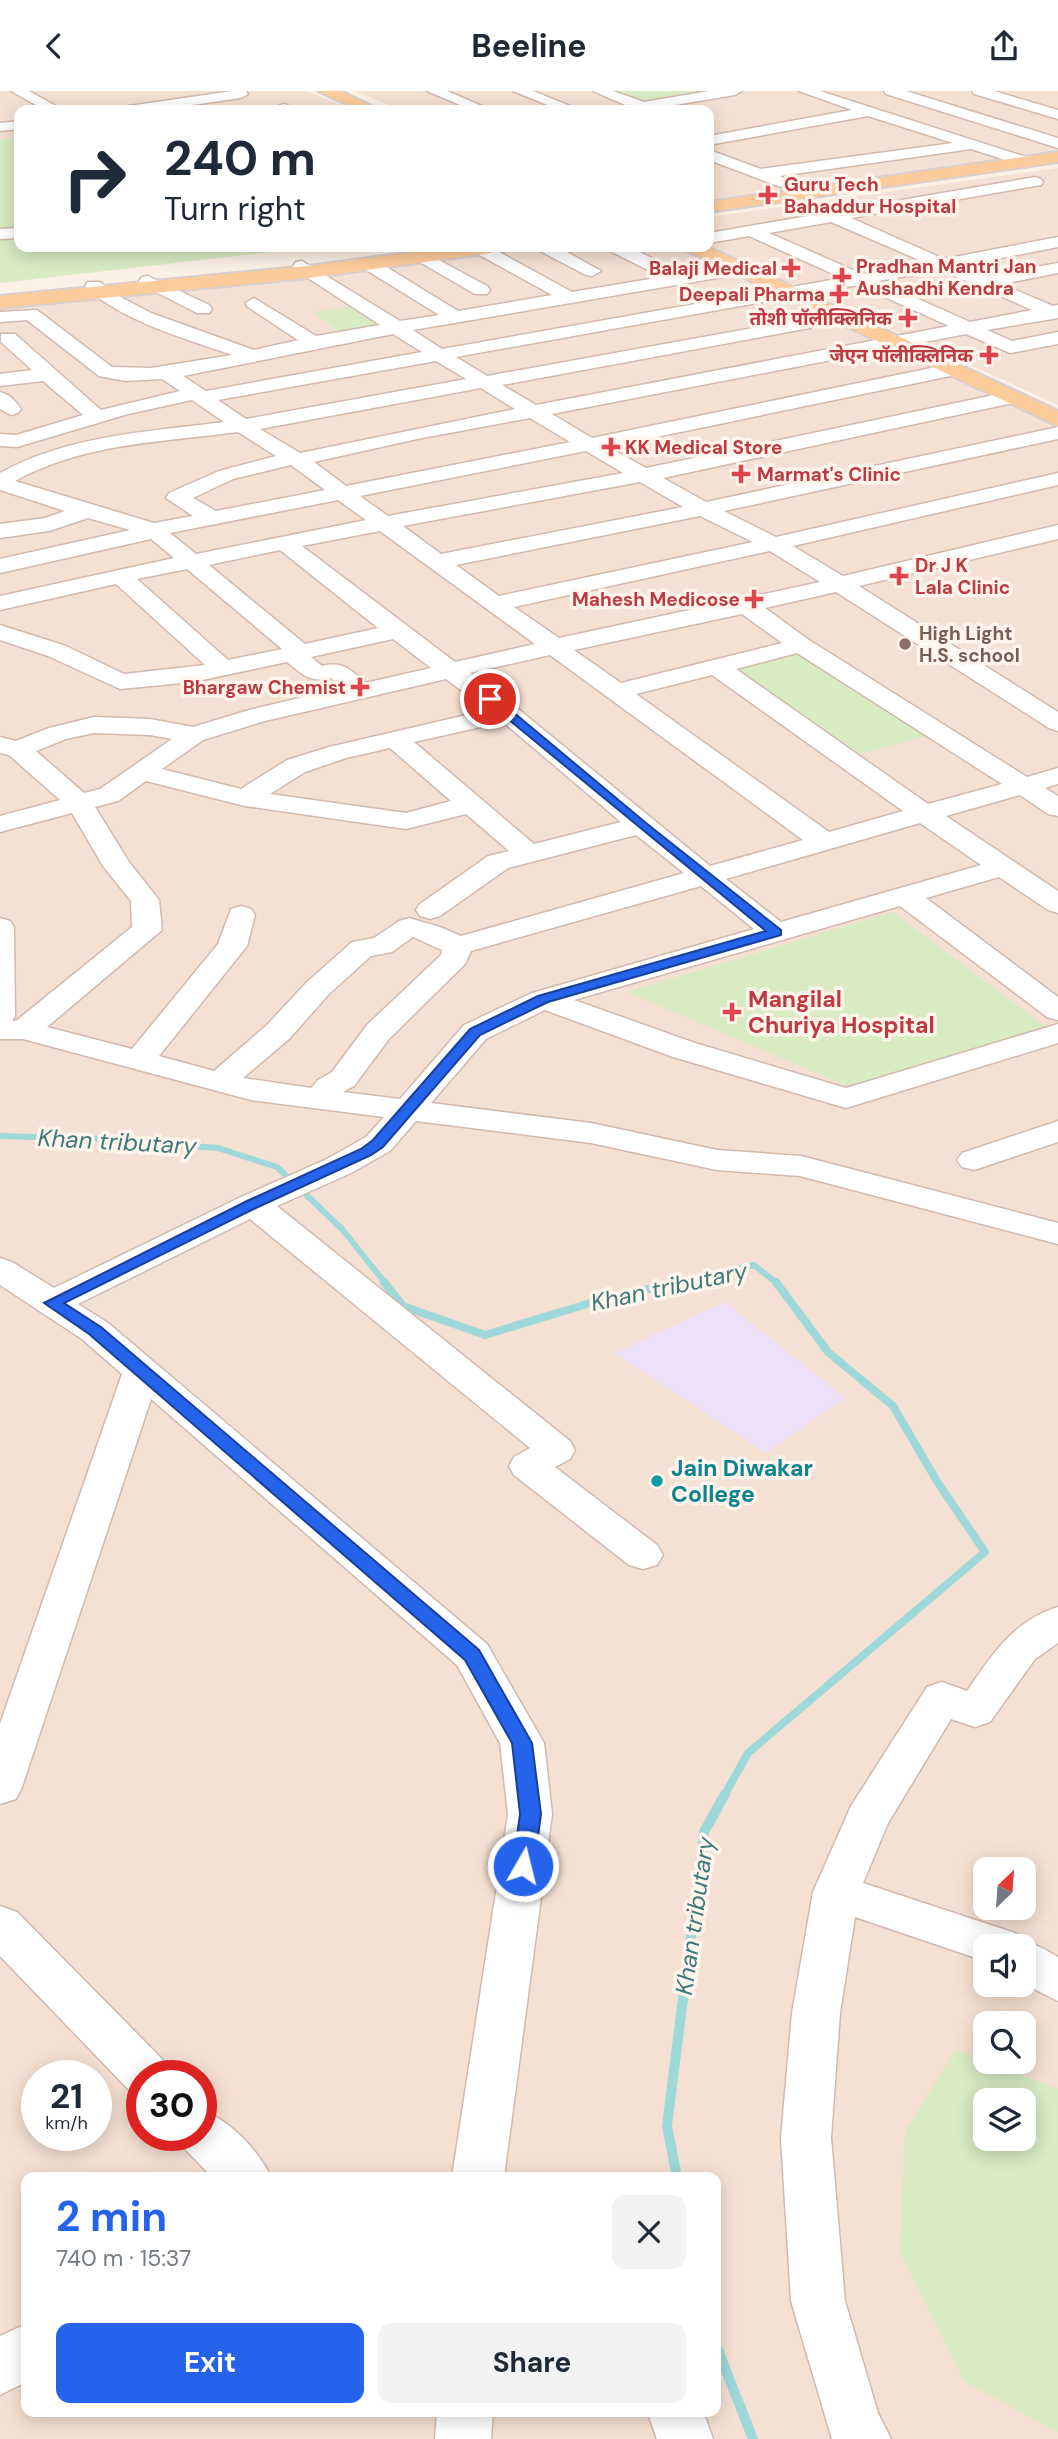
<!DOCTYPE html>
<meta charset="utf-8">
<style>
:root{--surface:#fff;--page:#f2f2f3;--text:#1f2937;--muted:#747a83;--accent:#2563eb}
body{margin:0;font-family:"DM Sans","Noto Sans Devanagari",sans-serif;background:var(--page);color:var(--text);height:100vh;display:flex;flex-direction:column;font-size:26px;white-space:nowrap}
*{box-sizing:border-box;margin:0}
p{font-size:23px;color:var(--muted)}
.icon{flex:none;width:38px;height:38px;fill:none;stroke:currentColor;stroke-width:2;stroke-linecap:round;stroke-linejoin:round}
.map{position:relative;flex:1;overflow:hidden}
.panel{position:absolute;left:21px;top:2081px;width:700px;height:245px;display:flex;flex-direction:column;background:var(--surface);border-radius:14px;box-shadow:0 4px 18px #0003}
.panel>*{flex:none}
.top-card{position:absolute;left:14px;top:14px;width:700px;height:147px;border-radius:14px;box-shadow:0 4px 18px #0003;background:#fff;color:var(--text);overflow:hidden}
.needle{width:46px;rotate:25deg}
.buttons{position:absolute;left:973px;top:1766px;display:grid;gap:14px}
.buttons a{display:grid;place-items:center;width:63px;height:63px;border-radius:14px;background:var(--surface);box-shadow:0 4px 18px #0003;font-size:35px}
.speed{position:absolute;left:21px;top:1969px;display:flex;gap:14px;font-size:35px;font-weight:700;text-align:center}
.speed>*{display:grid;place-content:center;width:91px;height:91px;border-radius:50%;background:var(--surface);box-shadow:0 4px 18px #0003;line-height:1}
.speed small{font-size:18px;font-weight:400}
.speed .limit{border:10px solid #d22;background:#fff;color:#111}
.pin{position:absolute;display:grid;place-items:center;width:60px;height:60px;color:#fff;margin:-30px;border:4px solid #fff;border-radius:50%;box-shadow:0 2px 7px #0007}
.me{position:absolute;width:77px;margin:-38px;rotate:8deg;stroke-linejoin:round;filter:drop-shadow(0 0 5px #0008)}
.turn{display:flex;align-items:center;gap:24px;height:147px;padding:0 35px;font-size:32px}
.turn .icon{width:91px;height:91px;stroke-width:2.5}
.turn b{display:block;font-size:49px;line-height:60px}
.round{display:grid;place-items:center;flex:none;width:74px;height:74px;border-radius:14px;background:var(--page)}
.headline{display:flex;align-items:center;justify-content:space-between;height:119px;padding:0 35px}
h1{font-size:42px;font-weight:700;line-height:52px;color:var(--accent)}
.action{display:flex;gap:14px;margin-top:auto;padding:14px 35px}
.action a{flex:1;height:80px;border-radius:14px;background:var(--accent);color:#fff;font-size:28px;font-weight:700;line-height:80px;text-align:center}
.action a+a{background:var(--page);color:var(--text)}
header{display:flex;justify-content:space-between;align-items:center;height:91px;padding:0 35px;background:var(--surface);font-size:32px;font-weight:700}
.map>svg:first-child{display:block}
</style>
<header><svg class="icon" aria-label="back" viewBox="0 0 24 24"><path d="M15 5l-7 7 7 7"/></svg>Beeline<svg class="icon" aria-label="share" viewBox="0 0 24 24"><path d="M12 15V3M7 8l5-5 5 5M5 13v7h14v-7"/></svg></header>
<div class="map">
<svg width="1058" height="2348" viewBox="0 0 1058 2348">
<rect width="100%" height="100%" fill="#fdf0e5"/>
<!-- residential -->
<path fill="#f5e1d3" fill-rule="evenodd" d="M 0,0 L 305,0 L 356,19 L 19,19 L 19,47 L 0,49 Z
M 356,0 L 1058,0 L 1058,67 L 709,116 L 709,19 L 401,19 Z
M 1058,77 L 1058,314 L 709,155 L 709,126 Z
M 497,156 L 685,156 L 1058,331 L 1058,2348 L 0,2348 L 0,213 L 272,189 ZM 985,1778 L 1024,1778 L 1024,1816 L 985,1816 ZM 985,1855 L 1024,1855 L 1024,1894 L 985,1894 ZM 985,1932 L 1024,1932 L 1024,1970 L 985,1970 ZM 37,1984 L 96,1984 L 96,2044 L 37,2044 ZM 142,1984 L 201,1984 L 201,2044 L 142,2044 ZM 985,2009 L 1024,2009 L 1024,2048 L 985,2048 ZM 26,2086 L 716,2086 L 716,2320 L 26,2320 Z"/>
<!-- education -->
<path fill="#ede1f9" d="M 725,1211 L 845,1307 L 766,1362 L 614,1262 Z"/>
<!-- green -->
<path fill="#d8ebc3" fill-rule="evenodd" d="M 609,0 L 713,0 L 643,12 Z
M 19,47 L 19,156 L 315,156 L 0,192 L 0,49 Z
M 356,215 L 390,237 L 343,244 L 313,221 Z
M 802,557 L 936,642 L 861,663 L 730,574 Z
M 892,821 L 1050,939 L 852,997 L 627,901 Z
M 956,1959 L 1058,1998 L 1058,2341 L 965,2291 L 900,2161 L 905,2041 ZM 985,2009 L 1024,2009 L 1024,2048 L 985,2048 Z"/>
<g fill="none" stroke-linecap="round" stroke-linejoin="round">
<!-- stream-far2 -->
<path stroke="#9ed8d9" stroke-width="6" d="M 0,1045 L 103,1048 L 218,1057 L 277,1076 L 342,1138 L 386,1193
M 670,1193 L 754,1174 L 778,1193"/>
<!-- stream-far1 -->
<path stroke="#9ed8d9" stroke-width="8" d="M 384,1191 L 403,1215 L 485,1244 L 597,1210 L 678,1191
M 724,1705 L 748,1662 L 985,1461 L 938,1392 L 893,1315 L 828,1261 L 776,1191"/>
<!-- stream -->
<path stroke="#9ed8d9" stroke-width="10" d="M 677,2086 L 667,2035 L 704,1741 L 725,1703
M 716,2254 L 753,2348"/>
<defs>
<path id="minor" d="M 11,0 L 29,0 L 63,19 L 45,19 Z
M 232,0 L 246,0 L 248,3 L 241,7 L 157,19 L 122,19 L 129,15 Z
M 427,0 L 447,0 L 491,19 L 472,19 Z
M 513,0 L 533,0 L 580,19 L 560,19 Z
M 593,0 L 613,0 L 644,11 L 709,0 L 742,0 L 735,4 L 645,19 L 613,19 L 615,16 L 625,14 Z
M 799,0 L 820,0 L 1032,68 L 1035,71 L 1027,76 L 971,58 L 780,85 L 789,91 L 781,96 L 709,69 L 709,59 L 761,78 L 953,52 L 868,25 L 709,54 L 709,45 L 852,19 Z
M 884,0 L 906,0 L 1058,47 L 1058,57 L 886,3 Z
M 972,0 L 994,0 L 1058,19 L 1058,28 L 974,3 Z
M 285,13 L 296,19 L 279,19 L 280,14 Z
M 372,15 L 379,19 L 363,19 L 365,16 Z
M 19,30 L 19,38 L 0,40 L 0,32 Z
M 1035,86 L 1041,88 L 1043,91 L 1041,94 L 851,127 L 944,168 L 1058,146 L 1058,156 L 961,175 L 985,185 L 1058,172 L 1058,182 L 1002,193 L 1053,215 L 1058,214 L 1058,227 L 987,239 L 1012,250 L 1058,241 L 1058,253 L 1010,262 L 966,243 L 552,323 L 592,347 L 955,272 L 965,278 L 955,284 L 608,356 L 646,377 L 1013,300 L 1023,306 L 1013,312 L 663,387 L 706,411 L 1058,336 L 1058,348 L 724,420 L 776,446 L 1058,382 L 1058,394 L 793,455 L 843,485 L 1058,434 L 1058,448 L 859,495 L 1058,621 L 1058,640 L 1049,637 L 836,501 L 765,517 L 809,549 L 1027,686 L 1058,677 L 1058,693 L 1045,697 L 1058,705 L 1058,725 L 1048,723 L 1020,704 L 946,725 L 1058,800 L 1058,822 L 1048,819 L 999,786 L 926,807 L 1058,906 L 1058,929 L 1047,926 L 900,815 L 574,909 L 695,952 L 846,997 L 1058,933 L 1058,952 L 846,1017 L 673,966 L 545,919 L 486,948 L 431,1012 L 591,1032 L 717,1059 L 801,1065 L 1058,1132 L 1058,1153 L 800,1085 L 717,1079 L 591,1052 L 416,1030 L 390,1060 L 351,1082 L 277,1115 L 570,1350 L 575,1359 L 570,1368 L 555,1376 L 657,1454 L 663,1464 L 657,1474 L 643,1478 L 629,1474 L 514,1384 L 509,1375 L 514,1366 L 530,1357 L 250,1128 L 78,1213 L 108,1232 L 487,1553 L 544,1652 L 552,1723 L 504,2086 L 452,2086 L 508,1723 L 500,1652 L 457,1574 L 151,1308 L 22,1696 L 16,1708 L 0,1713 L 0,1633 L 122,1283 L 82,1248 L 0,1194 L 0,1167 L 12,1171 L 54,1197 L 241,1106 L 327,1068 L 366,1046 L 384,1026 L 251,1009 L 23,948 L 0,948 L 0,827 L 10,830 L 14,836 L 15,925 L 12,930 L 16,930 L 132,836 L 131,810 L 103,775 L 72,722 L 0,741 L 0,725 L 60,709 L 9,664 L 0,662 L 0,646 L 16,650 L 49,637 L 94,626 L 150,628 L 193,636 L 249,619 L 342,597 L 331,587 C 310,592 303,584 287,571 L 193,591 L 120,598 L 48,565 L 0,549 L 0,534 L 66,555 L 124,583 L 205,574 L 116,493 L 0,519 L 0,505 L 174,467 L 151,448 L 0,482 L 0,468 L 130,439 L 88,427 L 49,440 L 0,447 L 0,433 L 45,427 L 65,420 L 0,399 L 0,382 C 69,344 147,341 224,331 L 192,309 L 128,323 L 17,356 L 0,355 L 0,343 L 16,344 L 83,324 L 43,290 L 0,295 L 0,283 L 32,279 L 1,251 L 1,243 L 15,243 L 101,319 L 180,300 L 162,288 L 126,290 L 99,285 L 27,229 L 0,231 L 0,221 L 37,219 L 112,276 L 151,277 L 232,264 C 183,247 129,232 88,199 L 85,195 L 88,191 L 100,191 L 113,202 L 151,222 L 254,259 L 298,249 L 248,216 L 245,212 L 254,207 L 316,245 L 380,234 L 296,179 L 293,175 L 296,171 L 302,170 L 400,230 L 439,224 L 363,177 L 360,173 L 363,169 L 375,169 L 458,220 L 552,204 L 474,161 L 472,156 L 490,156 L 572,201 L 662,186 L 610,160 L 608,156 L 629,156 L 683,182 L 740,173 L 749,178 L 740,183 L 413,239 L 442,258 L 842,187 L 749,145 L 709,152 L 709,142 ZM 831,131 L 924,171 L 862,183 L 769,142 ZM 941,179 L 1032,219 L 970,231 L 878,190 ZM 858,194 L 949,235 L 536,314 L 502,294 L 842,231 L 851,226 L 842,221 L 487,285 L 456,266 ZM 393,243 L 422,261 L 206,300 L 183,285 ZM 436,270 L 466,288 L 246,328 L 218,309 ZM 481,297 L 515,318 L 300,362 L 260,338 ZM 530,327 L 570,351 L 346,395 L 314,371 L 417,348 ZM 238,341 L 276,365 L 219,380 L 169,402 L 166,407 L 193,425 L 154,432 L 15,390 C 84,352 162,351 238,341 ZM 586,360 L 623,382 L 388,425 L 360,405 ZM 291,374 L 325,399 L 216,420 L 193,407 L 233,388 ZM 640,391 L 683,416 L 441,463 L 403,435 ZM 338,409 L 366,429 L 196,463 L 170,442 ZM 700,425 L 753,451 L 499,505 L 456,474 ZM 380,440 L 535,553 L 455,571 L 302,455 ZM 280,459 L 378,537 L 305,553 L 209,474 ZM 770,460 L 820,491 L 559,547 L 514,516 ZM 187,478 L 282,558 L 228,569 L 137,488 ZM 742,523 L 782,552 L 621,592 L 574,559 ZM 393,548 L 431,577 L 365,592 C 350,578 343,570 322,575 L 311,566 ZM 797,562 L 1002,693 L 928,713 L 736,578 ZM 550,564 L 803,749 L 710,775 L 517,617 L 470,582 ZM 712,584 L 903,720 L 829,741 L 636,603 ZM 446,588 L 488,619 L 329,656 L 287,669 L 241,698 L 162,678 L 203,649 L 265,630 ZM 503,631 L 621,731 L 534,753 L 414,651 ZM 94,642 L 150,644 L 172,648 L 100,698 L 84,702 L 36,660 L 66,648 ZM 390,657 L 451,710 L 406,722 L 270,703 L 305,681 L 346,667 ZM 146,690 L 245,715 L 406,738 L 466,723 L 509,760 L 488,765 L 420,813 L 416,819 L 420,825 L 430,828 L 440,825 L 508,777 L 636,744 L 684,782 L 461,845 L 440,836 L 409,827 L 399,830 L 374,847 L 352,851 L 307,891 L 267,934 L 214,980 L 159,965 L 247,855 L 255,824 L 251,818 L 241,815 L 231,818 L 218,853 L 132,958 L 47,936 L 162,839 L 159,809 L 129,771 L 95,716 L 118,710 ZM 920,732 L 981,774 L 781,831 L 726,788 ZM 701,795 L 754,838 L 532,902 L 464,934 L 400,1008 L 343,1001 L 354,995 L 389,948 L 465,873 L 471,860 ZM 413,846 L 442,859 L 441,864 L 367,934 L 332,981 L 318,989 L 311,997 L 243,987 L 289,948 L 329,903 L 371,865 L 392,861 Z
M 19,137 L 19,147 L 0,148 L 0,138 Z
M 538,156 L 558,156 L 601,180 L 592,185 L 586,184 L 540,160 Z
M 424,161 L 487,195 L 490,199 L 487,203 L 475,203 L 418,170 L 415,166 Z
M 148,185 L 209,214 L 212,218 L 209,222 L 197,222 L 142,194 L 139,190 L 142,186 Z
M 0,301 C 9,303 16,310 21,318 L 18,322 L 11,324 L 0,318 Z
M 1058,1030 L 1058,1051 L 974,1079 L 962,1076 L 957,1069 L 962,1062 Z
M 1058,1516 L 1058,1552 L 1035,1568 L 990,1631 L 975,1636 L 951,1628 L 888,1732 L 863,1792 L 1015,1842 L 1020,1852 C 1033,1850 1047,1860 1058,1866 L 1058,1910 L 1024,1893 L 1024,1855 L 985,1855 L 985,1870 L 855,1826 L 840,1922 L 831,2047 L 845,2210 L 878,2322 L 891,2348 L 832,2348 L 791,2210 L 781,2047 L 792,1922 L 813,1801 L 851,1715 L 927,1596 L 942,1591 L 967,1600 C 992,1564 1013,1530 1058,1516 Z
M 0,1815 L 17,1821 L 163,1969 L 170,1984 L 142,1984 L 142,2003 L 129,1999 L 0,1865 Z
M 201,2019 C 230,2029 258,2059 271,2086 L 212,2086 L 183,2056 L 177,2044 L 201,2044 Z
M 26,2233 L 26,2291 L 0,2304 L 0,2245 Z
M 437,2320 L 493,2320 L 491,2348 L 435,2348 Z
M 647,2320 L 703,2320 L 713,2348 L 657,2348 Z"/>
<path id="major" d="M 318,0 L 340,0 L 380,19 L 359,19 Z
M 1058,61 L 1058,71 L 709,121 L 709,111 Z
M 451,156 L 499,156 L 490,162 L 308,187 L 0,217 L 0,205 L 308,175 Z
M 685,156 L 708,156 L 1058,320 L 1058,335 L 687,160 Z"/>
</defs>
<!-- minor casing -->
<use href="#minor" stroke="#d1b9ad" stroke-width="3"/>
<!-- major casing -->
<use href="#major" stroke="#d9cfcc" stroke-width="4"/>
<!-- minor -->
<use href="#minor" fill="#fff" fill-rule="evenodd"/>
<!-- major -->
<use href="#major" fill="#fdcc9c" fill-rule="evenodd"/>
</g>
<!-- route -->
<path fill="#2563eb" stroke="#184099" stroke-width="2" d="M 486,605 L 494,605 L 646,732 L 781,839 L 781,844 L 548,911 L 480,944 L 383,1056 L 371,1064 L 258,1116 L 64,1212 L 101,1236 L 479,1559 L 532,1652 L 541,1723 L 534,1775 L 531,1781 L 523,1784 L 516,1781 L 513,1775 L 520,1723 L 512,1652 L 465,1569 L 89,1243 L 44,1212 L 247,1110 L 361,1058 L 373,1049 L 470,938 L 538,905 L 766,840 L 486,610 Z"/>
<!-- markers -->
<g fill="#e0444e" stroke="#fff5ec" stroke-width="2.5">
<path d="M764.5 93.5h7v7h7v7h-7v7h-7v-7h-7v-7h7z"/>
<path d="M787.5 166.5h7v7h7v7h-7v7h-7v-7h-7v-7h7z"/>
<path d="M838.5 175.5h7v7h7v7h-7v7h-7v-7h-7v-7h7z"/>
<path d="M835.5 192.5h7v7h7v7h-7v7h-7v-7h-7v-7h7z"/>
<path d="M904.5 216.5h7v7h7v7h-7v7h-7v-7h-7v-7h7z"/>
<path d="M985.5 253.5h7v7h7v7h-7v7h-7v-7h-7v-7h7z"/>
<path d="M607.5 345.5h7v7h7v7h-7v7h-7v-7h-7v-7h7z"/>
<path d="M737.5 372.5h7v7h7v7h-7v7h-7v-7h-7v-7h7z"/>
<path d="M895.5 474.5h7v7h7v7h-7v7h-7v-7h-7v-7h7z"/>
<path d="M750.5 497.5h7v7h7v7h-7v7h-7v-7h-7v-7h7z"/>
<path d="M356.5 585.5h7v7h7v7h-7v7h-7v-7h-7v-7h7z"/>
<path d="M728.5 910.5h7v7h7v7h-7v7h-7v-7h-7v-7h7z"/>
</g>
<circle fill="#8d6e63" stroke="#fff5ec" stroke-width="2.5" cx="905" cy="553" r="7"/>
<circle fill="#0f9aa8" stroke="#fff5ec" stroke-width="2.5" cx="657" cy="1390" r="7"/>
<g text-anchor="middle" stroke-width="7" stroke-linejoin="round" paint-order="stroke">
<!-- far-health labels -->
<g font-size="19" font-weight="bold" fill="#be3a42" stroke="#fff5ec" text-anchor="end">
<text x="784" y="100" text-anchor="start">Guru Tech<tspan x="784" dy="22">Bahaddur Hospital</tspan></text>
<text x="856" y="182" text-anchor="start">Pradhan Mantri Jan<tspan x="856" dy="22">Aushadhi Kendra</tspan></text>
<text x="777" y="184">Balaji Medical</text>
<text x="825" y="210">Deepali Pharma</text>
<text x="892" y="234">तोशी पॉलीक्लिनिक</text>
<text x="973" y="271">जेएन पॉलीक्लिनिक</text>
<text x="625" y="363" text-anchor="start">KK Medical Store</text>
<text x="757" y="390" text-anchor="start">Marmat's Clinic</text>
<text x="915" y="481" text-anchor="start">Dr J K<tspan x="915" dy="22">Lala Clinic</tspan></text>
<text x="740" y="515">Mahesh Medicose</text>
<text x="346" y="603">Bhargaw Chemist</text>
</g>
<!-- far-education labels -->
<g font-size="19" font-weight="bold" fill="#785e54" stroke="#fff5ec" text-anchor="start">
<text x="919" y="549">High Light<tspan x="919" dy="22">H.S. school</tspan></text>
</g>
<!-- health labels -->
<g font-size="23" font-weight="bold" fill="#be3a42" stroke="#fff5ec" text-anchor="start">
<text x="748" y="916">Mangilal<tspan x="748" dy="26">Churiya Hospital</tspan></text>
</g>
<!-- culture labels -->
<g font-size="23" font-weight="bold" fill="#0d838f" stroke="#fff5ec" text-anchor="start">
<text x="671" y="1385">Jain Diwakar<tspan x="671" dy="26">College</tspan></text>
</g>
<!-- water labels -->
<g font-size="24" font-style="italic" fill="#3c7a7c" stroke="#fff5ec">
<text transform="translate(117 1051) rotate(3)" y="8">Khan tributary</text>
<text transform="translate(669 1196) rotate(-12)" y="8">Khan tributary</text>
<text transform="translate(695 1825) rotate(-82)" y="8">Khan tributary</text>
</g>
</g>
</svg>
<div class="buttons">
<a><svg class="needle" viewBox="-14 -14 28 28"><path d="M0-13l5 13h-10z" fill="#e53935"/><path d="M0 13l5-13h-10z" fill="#747a83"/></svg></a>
<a><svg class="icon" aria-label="sound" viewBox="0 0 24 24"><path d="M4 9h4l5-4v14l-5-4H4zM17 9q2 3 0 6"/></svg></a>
<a><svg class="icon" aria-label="search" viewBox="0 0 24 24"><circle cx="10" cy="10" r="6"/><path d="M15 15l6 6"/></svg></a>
<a><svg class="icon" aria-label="layers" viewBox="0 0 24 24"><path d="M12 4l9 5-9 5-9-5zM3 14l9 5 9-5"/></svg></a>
</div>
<div class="speed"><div>21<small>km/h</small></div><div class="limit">30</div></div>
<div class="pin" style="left:490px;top:608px;background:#d93025"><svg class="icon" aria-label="arrive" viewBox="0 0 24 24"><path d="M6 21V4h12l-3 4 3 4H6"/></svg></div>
<svg class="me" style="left:523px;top:1775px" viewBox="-20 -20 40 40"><circle r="17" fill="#2563eb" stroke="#fff" stroke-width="3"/><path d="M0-11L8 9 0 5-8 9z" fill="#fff"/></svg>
<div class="top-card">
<div class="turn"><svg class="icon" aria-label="right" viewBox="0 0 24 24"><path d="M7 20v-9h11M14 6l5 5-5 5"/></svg><div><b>240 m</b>Turn right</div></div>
</div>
<section class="panel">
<div class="headline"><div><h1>2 min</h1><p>740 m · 15:37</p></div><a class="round"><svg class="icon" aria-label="close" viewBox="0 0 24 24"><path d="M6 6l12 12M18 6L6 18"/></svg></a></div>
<div class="action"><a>Exit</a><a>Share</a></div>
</section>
</div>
